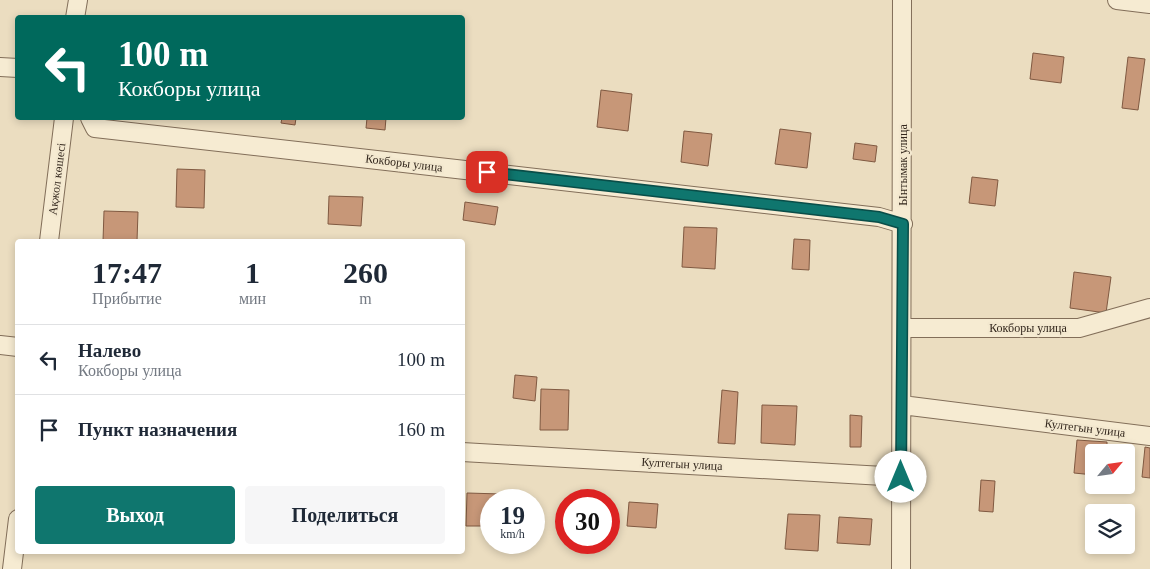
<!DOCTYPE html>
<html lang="ru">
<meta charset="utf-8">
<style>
:root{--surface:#fff;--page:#f6f6f7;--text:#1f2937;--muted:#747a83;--line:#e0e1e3;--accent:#0f766e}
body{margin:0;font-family:Georgia,serif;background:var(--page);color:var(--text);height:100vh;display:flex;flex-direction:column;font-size:19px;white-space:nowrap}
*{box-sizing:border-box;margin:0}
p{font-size:16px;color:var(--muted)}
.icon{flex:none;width:28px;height:28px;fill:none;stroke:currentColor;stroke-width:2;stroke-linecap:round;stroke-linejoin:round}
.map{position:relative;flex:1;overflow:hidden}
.panel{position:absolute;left:15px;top:239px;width:450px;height:315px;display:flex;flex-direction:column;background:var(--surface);border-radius:5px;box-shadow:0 2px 8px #0003}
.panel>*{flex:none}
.top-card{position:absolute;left:15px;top:15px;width:450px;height:105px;border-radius:5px;box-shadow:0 2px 8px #0003;background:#00695c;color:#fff;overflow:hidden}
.needle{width:32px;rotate:61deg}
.tools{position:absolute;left:1085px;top:444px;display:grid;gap:10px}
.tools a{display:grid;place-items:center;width:50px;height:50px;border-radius:5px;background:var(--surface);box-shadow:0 2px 8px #0003;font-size:25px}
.speed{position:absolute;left:480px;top:489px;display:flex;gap:10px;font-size:25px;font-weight:700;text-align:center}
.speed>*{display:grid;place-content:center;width:65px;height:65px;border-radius:50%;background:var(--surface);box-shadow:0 2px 8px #0003;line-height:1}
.speed small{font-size:12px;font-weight:400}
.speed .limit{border:8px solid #d22;background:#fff;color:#111}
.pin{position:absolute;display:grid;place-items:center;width:42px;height:42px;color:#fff;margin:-21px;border-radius:10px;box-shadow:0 2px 8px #0006}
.me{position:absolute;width:55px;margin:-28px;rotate:0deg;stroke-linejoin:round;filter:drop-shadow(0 0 4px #0008)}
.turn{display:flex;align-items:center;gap:18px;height:105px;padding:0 20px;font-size:22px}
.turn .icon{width:65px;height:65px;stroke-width:2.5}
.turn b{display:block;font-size:35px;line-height:42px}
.eta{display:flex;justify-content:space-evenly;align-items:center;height:85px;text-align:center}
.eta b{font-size:30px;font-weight:700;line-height:35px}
.action{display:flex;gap:10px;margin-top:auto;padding:10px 20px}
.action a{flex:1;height:58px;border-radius:5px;background:var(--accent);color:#fff;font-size:20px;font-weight:700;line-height:58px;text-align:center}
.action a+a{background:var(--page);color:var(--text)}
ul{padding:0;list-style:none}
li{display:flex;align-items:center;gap:15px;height:70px;padding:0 20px;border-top:1px solid var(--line)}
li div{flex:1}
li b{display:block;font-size:19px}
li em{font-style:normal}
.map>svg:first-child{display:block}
</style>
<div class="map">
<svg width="1150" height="569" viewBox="0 0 1150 569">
<rect width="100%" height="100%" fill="#ebddc0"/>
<!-- building -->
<path fill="#c79778" stroke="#805941" d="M 1033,53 L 1064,57 L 1061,83 L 1030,79 Z
M 1128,57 L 1145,59 L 1138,110 L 1122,108 Z
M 601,90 L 632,94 L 628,131 L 597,127 Z
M 282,118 L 296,118 L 295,125 L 281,123 Z
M 367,118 L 386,118 L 385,130 L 366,128 Z
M 780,129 L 811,133 L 807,168 L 775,164 Z
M 684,131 L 712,134 L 708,166 L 681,162 Z
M 855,143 L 877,146 L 875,162 L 853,159 Z
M 177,169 L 205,170 L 204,208 L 176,207 Z
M 972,177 L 998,180 L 995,206 L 969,203 Z
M 329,196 L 363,197 L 361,226 L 328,224 Z
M 465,202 L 498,207 L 495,225 L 463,220 Z
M 104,211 L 138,212 L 137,241 L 103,241 Z
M 684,227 L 717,228 L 715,269 L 682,267 Z
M 794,239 L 810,240 L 809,270 L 792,269 Z
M 1074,272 L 1111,277 L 1106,313 L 1070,308 Z
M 515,375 L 537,377 L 535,401 L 513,398 Z
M 541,389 L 569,390 L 568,430 L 540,430 Z
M 722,390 L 738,392 L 735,444 L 718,443 Z
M 762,405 L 797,406 L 795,445 L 761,443 Z
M 850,415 L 862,416 L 861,447 L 850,447 Z
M 1077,440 L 1107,442 L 1107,452 L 1094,452 L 1094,475 L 1074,473 Z
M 1145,447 L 1150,448 L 1150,478 L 1142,477 Z
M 981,480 L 995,481 L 993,512 L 979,511 Z
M 467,493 L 501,494 L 501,500 L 491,500 L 491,526 L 466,526 Z
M 629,502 L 658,504 L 656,528 L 627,526 Z
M 788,514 L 820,515 L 818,551 L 785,549 Z
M 839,517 L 872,519 L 870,545 L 837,543 Z"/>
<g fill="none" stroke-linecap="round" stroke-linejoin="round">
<defs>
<path id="minor" d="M 1117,0 L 1150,4
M 75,18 L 78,0
M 0,67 L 18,68
M 90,118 L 95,128 L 879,217 L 903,224
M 49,241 L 64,118
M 902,328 L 1079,328 L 1150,308
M 0,345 L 18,347
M 902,405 L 1150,436
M 462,452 L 901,477
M 12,569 L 18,519
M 901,569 L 902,0"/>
</defs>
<!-- minor casing -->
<use href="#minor" stroke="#826e59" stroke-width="20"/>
<!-- minor -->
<use href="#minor" stroke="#f6ebd2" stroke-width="18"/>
</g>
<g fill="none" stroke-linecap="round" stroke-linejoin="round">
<defs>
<path id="route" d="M 487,172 L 879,217 L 903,224 L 901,477"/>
</defs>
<!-- route casing -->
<use href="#route" stroke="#0a4d48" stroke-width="12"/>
<!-- route -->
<use href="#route" stroke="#0f766e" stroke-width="9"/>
</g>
<g text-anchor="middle" stroke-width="4.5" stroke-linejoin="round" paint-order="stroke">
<!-- street labels -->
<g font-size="12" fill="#33271d" stroke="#f3e8cf">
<text transform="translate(404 163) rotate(7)" y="4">Кокборы улица</text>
<text transform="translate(903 165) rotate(-90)" y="4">Ынтымак улица</text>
<text transform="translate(57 179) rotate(-83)" y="4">Ақжол көшесі</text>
<text x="1028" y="332">Кокборы улица</text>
<text transform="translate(1085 428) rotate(7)" y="4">Култегын улица</text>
<text transform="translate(682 464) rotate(3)" y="4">Култегын улица</text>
</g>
</g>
</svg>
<div class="tools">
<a><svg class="needle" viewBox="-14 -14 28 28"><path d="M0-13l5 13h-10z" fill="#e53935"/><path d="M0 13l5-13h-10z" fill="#747a83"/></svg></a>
<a><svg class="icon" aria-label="layers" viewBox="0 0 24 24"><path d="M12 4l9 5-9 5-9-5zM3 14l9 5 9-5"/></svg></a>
</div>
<div class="speed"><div>19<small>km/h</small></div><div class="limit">30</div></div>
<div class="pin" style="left:487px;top:172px;background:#d93025"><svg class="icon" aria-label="arrive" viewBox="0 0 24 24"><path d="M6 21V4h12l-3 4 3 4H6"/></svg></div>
<svg class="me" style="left:901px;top:477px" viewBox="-20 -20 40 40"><circle r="19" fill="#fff"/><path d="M0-13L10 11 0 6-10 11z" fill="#0f766e"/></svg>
<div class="top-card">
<div class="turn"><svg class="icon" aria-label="left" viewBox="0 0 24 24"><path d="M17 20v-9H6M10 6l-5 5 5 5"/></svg><div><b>100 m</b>Кокборы улица</div></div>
</div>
<section class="panel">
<div class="eta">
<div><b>17:47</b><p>Прибытие</p></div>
<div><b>1</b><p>мин</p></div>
<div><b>260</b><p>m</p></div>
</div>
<ul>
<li><svg class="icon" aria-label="left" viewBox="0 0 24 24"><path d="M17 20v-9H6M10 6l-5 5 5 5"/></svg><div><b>Налево</b><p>Кокборы улица</p></div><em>100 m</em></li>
<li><svg class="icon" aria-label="arrive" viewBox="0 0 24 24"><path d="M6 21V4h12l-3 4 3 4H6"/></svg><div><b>Пункт назначения</b></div><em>160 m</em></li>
</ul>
<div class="action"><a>Выход</a><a>Поделиться</a></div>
</section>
</div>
